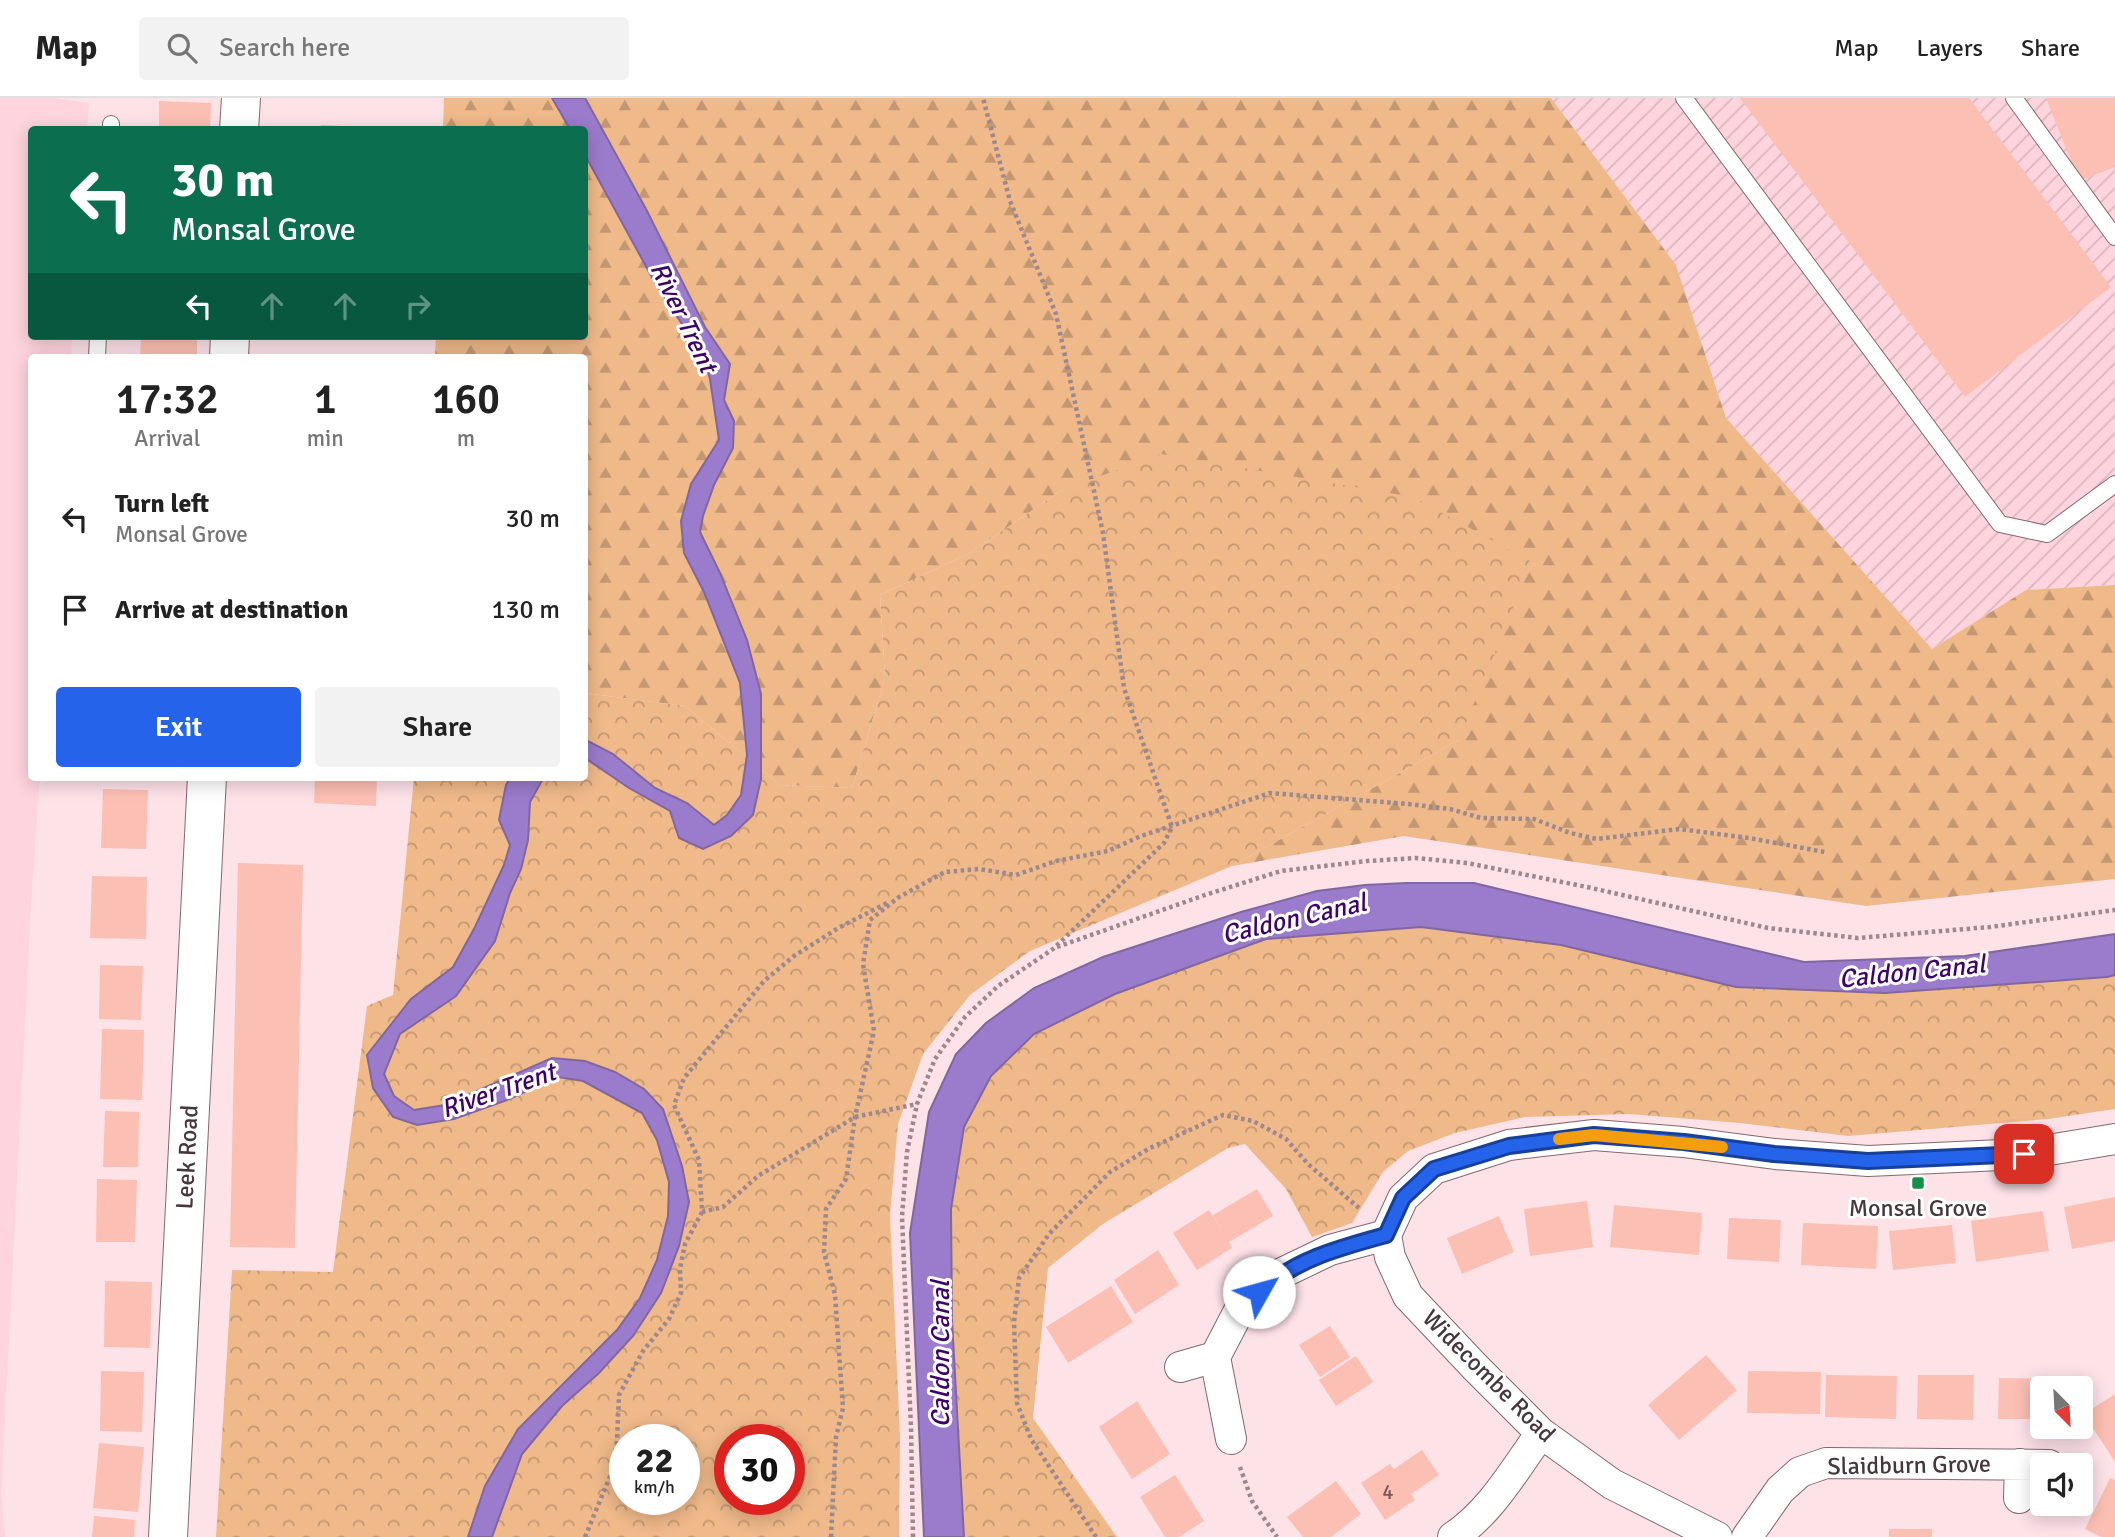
<!DOCTYPE html>
<style>
:root{--surface:#fff;--page:#f2f2f2;--text:#222;--muted:#767676;--line:#e0e0e0;--accent:#2563eb}
body{margin:0;font-family:Signika,sans-serif;background:var(--page);color:var(--text);height:100vh;display:flex;flex-direction:column;font-size:26px;white-space:nowrap}
*{box-sizing:border-box;margin:0}
p{font-size:23px;color:var(--muted)}
.icon{flex:none;width:38px;height:38px;fill:none;stroke:currentColor;stroke-width:2;stroke-linecap:round;stroke-linejoin:round}
.map{position:relative;flex:1;overflow:hidden}
.drawer{position:absolute;left:28px;top:256px;width:560px;height:427px;display:flex;flex-direction:column;background:var(--surface);border-radius:7px;box-shadow:0 4px 18px #0003}
.drawer>*{flex:none}
.banner{position:absolute;left:28px;top:28px;width:560px;height:214px;border-radius:7px;box-shadow:0 4px 18px #0003;background:#0b6e4f;color:#fff;overflow:hidden}
.needle{width:46px;rotate:156deg}
.buttons{position:absolute;left:2030px;top:1278px;display:grid;gap:14px}
.buttons a{display:grid;place-items:center;width:63px;height:63px;border-radius:7px;background:var(--surface);box-shadow:0 4px 18px #0003;font-size:35px}
.speed{position:absolute;left:609px;top:1326px;display:flex;gap:14px;font-size:35px;font-weight:700;text-align:center}
.speed>*{display:grid;place-content:center;width:91px;height:91px;border-radius:50%;background:var(--surface);box-shadow:0 4px 18px #0003;line-height:1}
.speed small{font-size:18px;font-weight:400}
.speed .limit{border:10px solid #d22;background:#fff;color:#111}
.pin{position:absolute;display:grid;place-items:center;width:60px;height:60px;color:#fff;margin:-30px;border-radius:14px;box-shadow:0 4px 10px #0006}
.me{position:absolute;width:77px;margin:-38px;rotate:52deg;stroke-linejoin:round;filter:drop-shadow(0 0 5px #0008)}
.turn{display:flex;align-items:center;gap:24px;height:147px;padding:0 28px;font-size:32px}
.turn .icon{width:91px;height:91px;stroke-width:2.5}
.turn b{display:block;font-size:49px;line-height:60px}
.lanes{display:flex;align-items:center;height:66px;padding:0 28px;background:#0003;justify-content:center;gap:35px;direction:ltr}
.lanes .off{opacity:.35}
.eta{display:flex;justify-content:space-evenly;align-items:center;height:119px;text-align:center}
.eta b{font-size:42px;font-weight:600;line-height:49px}
.cta{display:flex;gap:14px;margin-top:auto;padding:14px 28px}
.cta a{flex:1;height:80px;border-radius:7px;background:var(--accent);color:#fff;font-size:28px;font-weight:600;line-height:80px;text-align:center}
.cta a+a{background:var(--page);color:var(--text)}
ul{padding:0;list-style:none}
li{display:flex;align-items:center;gap:21px;height:91px;padding:0 28px}
li div{flex:1}
li b{display:block;font-size:26px}
li em{font-style:normal}
header{display:flex;align-items:center;gap:42px;box-sizing:border-box;height:98px;padding:0 35px;background:var(--surface);border-bottom:2px solid var(--line)}
header strong{font-size:33px}
nav{display:flex;gap:38px;margin-inline-start:auto;font-size:24px}
.search{width:490px;height:63px;background:var(--page);display:flex;align-items:center;gap:18px;box-sizing:border-box;padding:0 24px;border-radius:7px;color:var(--muted);font-size:26px}
.map>svg:first-child{display:block}
</style>
<header>
<strong>Map</strong>
<div class="search"><svg class="icon" aria-label="search" viewBox="0 0 24 24"><circle cx="10" cy="10" r="6"/><path d="M15 15l6 6"/></svg>Search here</div>
<nav><a>Map</a><a>Layers</a><a>Share</a></nav>
</header>
<div class="map">
<svg width="2115" height="1439" viewBox="0 0 2115 1439">
<defs>
<pattern id="industrial-furrows" width="10" height="10" patternUnits="userSpaceOnUse" patternTransform="scale(1.75)"><rect width="10" height="10" fill="#fed4de"/><path d="M-1 1l2-2M0 10L10 0M9 11l2-2" fill="none" stroke="#dbb7bf"/></pattern>
<pattern id="forest-firs" width="22" height="20" patternUnits="userSpaceOnUse" patternTransform="scale(1.75)"><rect width="22" height="20" fill="#efb98a"/><path d="M5 1l3.5 6h-7zM16 11l3.5 6h-7z" fill="#c39772"/></pattern>
<pattern id="park-crowns" width="20" height="18" patternUnits="userSpaceOnUse" patternTransform="scale(1.75)"><rect width="20" height="18" fill="#efb98a"/><path d="M2 6a3 3 0 1 1 6 0M12 15a3 3 0 1 1 6 0" fill="none" stroke="#c39772"/></pattern>
</defs>
<rect width="100%" height="100%" fill="#fde2e8"/>
<!-- built -->
<path fill="#fed4de" d="M 0,0 L 54,0 L 89,5 L 87,31 L 32,32 L 32,238 L 72,238 L 71,259 L 32,259 L 32,679 L 40,679 L 31,806 L 1,1397 L 5,1439 L 0,1439 Z"/>
<!-- industrial -->
<path fill="url(#industrial-furrows)" d="M 1551,0 L 2115,0 L 2115,487 L 2026,492 L 1932,551 L 1726,320 L 1676,167 Z"/>
<!-- forest -->
<path fill="url(#forest-firs)" d="M 444,0 L 1551,0 L 1676,167 L 1726,320 L 1932,551 L 2026,492 L 2115,487 L 2115,781 L 1866,808 L 1404,738 L 1232,768 L 1459,642 L 1062,392 L 970,455 L 880,497 L 885,580 L 852,690 L 780,687 L 685,608 L 585,595 L 584,259 L 435,259 L 436,238 L 584,238 L 584,32 L 443,31 Z"/>
<!-- park -->
<path fill="url(#park-crowns)" fill-rule="evenodd" d="M 1161,356 L 1413,399 L 1532,464 L 1459,642 L 1232,768 L 1030,853 L 970,897 L 923,956 L 898,1026 L 890,1117 L 900,1338 L 899,1439 L 216,1439 L 232,1172 L 333,1174 L 367,908 L 393,897 L 414,679 L 584,679 L 585,595 L 685,608 L 780,687 L 852,690 L 885,580 L 880,497 L 970,455 L 1062,392 ZM 625,1342 L 684,1342 L 684,1402 L 625,1402 ZM 730,1342 L 789,1342 L 789,1402 L 730,1402 Z
M 1421,829 L 1561,847 L 1736,889 L 2107,879 L 2115,877 L 2115,1011 L 2048,1021 L 1848,1038 L 1740,1025 L 1629,1016 L 1525,1019 L 1455,1035 L 1408,1053 L 1383,1074 L 1352,1125 L 1312,1139 L 1286,1091 L 1245,1046 L 1228,1050 L 1103,1126 L 1048,1170 L 1033,1320 L 1117,1439 L 964,1439 L 952,1222 L 951,1111 L 964,1029 L 991,978 L 1034,936 L 1115,896 L 1266,841 Z"/>
<!-- water -->
<path fill="#9b7bcb" stroke="#8167a0" stroke-width="2" d="M 552,0 L 585,0 L 646,111 L 705,229 L 730,266 L 724,302 L 734,323 L 733,350 L 714,387 L 703,418 L 700,434 L 720,475 L 747,542 L 761,596 L 761,681 L 753,717 L 731,738 L 703,751 L 679,740 L 670,713 L 629,690 L 585,660 L 584,641 L 613,656 L 655,690 L 687,705 L 714,727 L 727,717 L 741,697 L 747,657 L 740,585 L 704,494 L 684,455 L 681,423 L 691,386 L 719,342 L 710,281 L 704,260 L 654,183 L 585,57 L 584,32 L 570,31 Z
M 511,679 L 544,679 L 530,704 L 528,742 L 521,771 L 510,795 L 495,843 L 456,898 L 400,936 L 384,976 L 394,998 L 414,1012 L 445,1007 L 552,960 L 585,963 L 615,974 L 644,991 L 663,1011 L 682,1068 L 689,1104 L 679,1148 L 661,1195 L 633,1238 L 599,1275 L 562,1308 L 522,1356 L 492,1439 L 468,1439 L 485,1388 L 518,1331 L 617,1232 L 640,1200 L 657,1162 L 668,1118 L 669,1084 L 657,1042 L 642,1015 L 583,983 L 558,979 L 507,1002 L 454,1021 L 417,1027 L 393,1019 L 373,990 L 367,957 L 411,901 L 453,869 L 475,829 L 504,767 L 510,747 L 499,722 L 506,687 Z
M 1406,785 L 1474,785 L 1804,864 L 1965,858 L 2115,836 L 2115,877 L 2107,879 L 1885,895 L 1736,889 L 1561,847 L 1421,829 L 1266,841 L 1115,896 L 1034,936 L 991,978 L 964,1029 L 951,1111 L 952,1222 L 964,1439 L 924,1439 L 910,1135 L 929,1014 L 956,956 L 986,925 L 1034,890 L 1103,859 L 1241,814 L 1317,793 L 1365,787 Z"/>
<!-- building -->
<path fill="#fcbfb3" d="M 1740,0 L 1969,0 L 2111,189 L 1965,299 Z
M 2046,0 L 2115,0 L 2115,69 L 2079,83 Z
M 159,3 L 211,5 L 210,32 L 159,32 Z
M 321,27 L 369,29 L 369,32 L 321,32 Z
M 141,238 L 197,238 L 197,259 L 140,259 Z
M 315,679 L 377,679 L 376,708 L 314,705 Z
M 103,691 L 148,692 L 146,751 L 101,750 Z
M 238,765 L 303,767 L 295,1150 L 230,1149 Z
M 92,778 L 147,779 L 146,841 L 90,840 Z
M 100,867 L 143,868 L 141,922 L 99,921 Z
M 102,931 L 144,932 L 142,1002 L 100,1001 Z
M 105,1013 L 139,1014 L 138,1069 L 103,1069 Z
M 97,1081 L 137,1082 L 135,1144 L 96,1144 Z
M 1257,1091 L 1273,1118 L 1229,1144 L 1232,1150 L 1197,1172 L 1173,1135 L 1209,1112 L 1221,1131 L 1213,1117 Z
M 2115,1099 L 2115,1143 L 2072,1151 L 2064,1109 Z
M 1587,1103 L 1593,1149 L 1530,1158 L 1524,1111 Z
M 1614,1107 L 1702,1115 L 1699,1157 L 1610,1149 Z
M 2043,1113 L 2049,1153 L 1976,1164 L 1971,1123 Z
M 1499,1118 L 1514,1154 L 1462,1176 L 1447,1140 Z
M 1729,1120 L 1781,1122 L 1779,1164 L 1727,1161 Z
M 1803,1125 L 1878,1128 L 1876,1171 L 1801,1167 Z
M 1952,1127 L 1956,1165 L 1893,1172 L 1889,1133 Z
M 1158,1152 L 1179,1187 L 1135,1216 L 1114,1182 Z
M 105,1183 L 152,1184 L 150,1250 L 104,1249 Z
M 1111,1188 L 1133,1224 L 1068,1265 L 1046,1229 Z
M 1330,1228 L 1350,1259 L 1320,1279 L 1299,1247 Z
M 1706,1257 L 1737,1292 L 1679,1342 L 1648,1307 Z
M 1356,1258 L 1373,1284 L 1336,1308 L 1319,1282 Z
M 101,1273 L 144,1274 L 142,1334 L 100,1333 Z
M 1748,1273 L 1821,1274 L 1820,1316 L 1747,1315 Z
M 1826,1277 L 1897,1278 L 1896,1321 L 1825,1319 Z
M 1918,1277 L 1974,1277 L 1973,1322 L 1917,1321 Z
M 1999,1280 L 2067,1281 L 2066,1290 L 2042,1290 L 2042,1321 L 1998,1321 Z
M 2115,1296 L 2115,1364 L 2084,1316 Z
M 1137,1303 L 1170,1356 L 1132,1381 L 1099,1329 Z
M 99,1345 L 144,1349 L 138,1414 L 93,1410 Z
M 1422,1352 L 1439,1377 L 1411,1396 L 1415,1402 L 1385,1422 L 1361,1385 L 1390,1366 L 1394,1371 Z
M 1175,1377 L 1204,1423 L 1179,1439 L 1165,1439 L 1140,1399 Z
M 2110,1380 L 2115,1382 L 2115,1439 L 2101,1439 L 2085,1431 Z
M 1336,1383 L 1361,1416 L 1331,1439 L 1303,1439 L 1287,1419 Z
M 94,1418 L 135,1422 L 134,1439 L 92,1439 Z
M 1889,1431 L 1932,1431 L 1932,1439 L 1889,1439 Z"/>
<g fill="none" stroke-linecap="round" stroke-linejoin="round">
<defs>
<path id="lane" d="M 1684,0 L 2000,426 L 2047,436 L 2115,386
M 2014,0 L 2115,139
M 111,32 L 111,26
M 97,259 L 98,238"/>
<path id="street" d="M 1180,1269 L 1215,1259
M 1231,1341 L 1215,1259 L 1240,1211 L 1278,1177 L 1330,1152 L 1386,1137
M 2019,1400 L 2020,1366
M 1453,1439 C 1491,1414 1515,1371 1541,1335
M 1717,1439 L 1612,1386 L 1541,1335 L 1476,1270 L 1408,1198 L 1390,1159 L 1386,1137 L 1403,1100 L 1434,1071 L 1509,1047 L 1594,1037 L 1683,1044 L 1775,1056 L 1868,1063 L 2024,1056 L 2115,1041
M 1747,1439 L 1780,1392 L 1800,1374 L 1826,1365 L 2049,1367"/>
<path id="primary" d="M 239,32 L 241,0
M 229,259 L 230,238
M 168,1439 L 207,679"/>
</defs>
<!-- lane casing -->
<use href="#lane" stroke="#85676f" stroke-width="18"/>
<!-- street casing -->
<use href="#street" stroke="#85676f" stroke-width="32"/>
<!-- primary casing -->
<use href="#primary" stroke="#85676f" stroke-width="40"/>
<!-- path -->
<path stroke="#9d888d" stroke-width="4.5" stroke-dasharray="3.5 3.5" stroke-linecap="butt" d="M 1057,849 L 1205,797 L 1281,773 L 1367,763 L 1416,760 L 1467,765 L 1587,789 L 1768,830 L 1858,840 L 1990,829 L 2115,812
M 702,1114 L 723,1109 L 758,1078 L 855,1019 L 917,1006
M 1240,1369 L 1252,1403 L 1277,1439
M 585,1439 L 611,1376 L 617,1343 L 619,1297 L 643,1253 L 669,1221 L 681,1195 L 680,1171 L 685,1146 L 702,1114 L 699,1062 L 674,1007 L 684,980 L 764,883 L 794,858 L 840,829 L 889,804
M 831,1439 L 836,1339 L 843,1310 L 835,1197 L 824,1154 L 826,1111 L 846,1081 L 855,1019 L 874,933 L 863,866 L 870,822 L 899,799 L 945,774 L 979,771 L 1016,777 L 1056,763 L 1108,753 L 1141,738 L 1270,695 L 1408,706 L 1450,711 L 1481,720 L 1534,721 L 1570,735 L 1597,741 L 1679,731 L 1749,740 L 1825,754
M 913,1439 L 911,1330 L 902,1119 L 907,1054 L 917,1006 L 935,961 L 965,919 L 998,888 L 1053,851 L 1164,745 L 1172,729 L 1124,590 L 1103,435 L 1056,216 L 1010,103 L 983,0
M 1096,1439 L 1031,1341 L 1017,1305 L 1014,1224 L 1019,1180 L 1049,1136 L 1110,1074 L 1150,1050 L 1223,1017 L 1253,1023 L 1286,1041 L 1308,1066 L 1359,1110"/>
<!-- lane -->
<use href="#lane" stroke="#fff" stroke-width="16"/>
<!-- street -->
<use href="#street" stroke="#fff" stroke-width="30"/>
<!-- primary -->
<use href="#primary" stroke="#fff" stroke-width="38"/>
</g>
<g fill="none" stroke-linecap="round" stroke-linejoin="round">
<defs>
<path id="route" d="M 1259,1194 C 1296,1161 1339,1150 1386,1137 L 1403,1100 L 1434,1071 L 1509,1048 L 1594,1037 L 1684,1044 L 1774,1056 L 1868,1063 L 2024,1056"/>
</defs>
<!-- route casing -->
<use href="#route" stroke="#184099" stroke-width="18"/>
<!-- route -->
<use href="#route" stroke="#2563eb" stroke-width="12"/>
<!-- slow -->
<path stroke="#f59e0b" stroke-width="12" d="M 1559,1041 L 1594,1037 L 1722,1049"/>
</g>
<!-- markers -->
<rect fill="#158f4a" stroke="#fff" stroke-width="2.5" x="1911" y="1078" width="14" height="14" rx="3.5"/>
<g text-anchor="middle" stroke-width="6" stroke-linejoin="round" paint-order="stroke">
<!-- number labels -->
<g font-size="21" fill="#735959">
<text x="1388" y="1401">4</text>
</g>
<!-- street labels -->
<g font-size="24" fill="#45373b" stroke="#fff">
<text transform="translate(187 1059) rotate(-87)" y="8">Leek Road</text>
<text transform="translate(1489 1278) rotate(45)" y="8">Widecombe Road</text>
<text transform="translate(1909 1367) rotate(-1)" y="8">Slaidburn Grove</text>
</g>
<!-- poi labels -->
<g font-size="24" fill="#45373b" stroke="#fff">
<text x="1918" y="1118">Monsal Grove</text>
</g>
<!-- water labels -->
<g font-size="26" font-style="italic" fill="#3c0469" stroke="#fff">
<text transform="translate(684 219) rotate(64)" y="9">River Trent</text>
<text transform="translate(1294 820) rotate(-13)" y="9">Caldon Canal</text>
<text transform="translate(1912 873) rotate(-6)" y="9">Caldon Canal</text>
<text transform="translate(498 992) rotate(-19)" y="9">River Trent</text>
<text transform="translate(940 1256) rotate(-90)" y="9">Caldon Canal</text>
</g>
</g>
</svg>
<div class="buttons">
<a><svg class="needle" viewBox="-14 -14 28 28"><path d="M0-13l5 13h-10z" fill="#e53935"/><path d="M0 13l5-13h-10z" fill="#767676"/></svg></a>
<a><svg class="icon" aria-label="sound" viewBox="0 0 24 24"><path d="M4 9h4l5-4v14l-5-4H4zM17 9q2 3 0 6"/></svg></a>
</div>
<div class="speed"><div>22<small>km/h</small></div><div class="limit">30</div></div>
<div class="pin" style="left:2024px;top:1056px;background:#d93025"><svg class="icon" aria-label="arrive" viewBox="0 0 24 24"><path d="M6 21V4h12l-3 4 3 4H6"/></svg></div>
<svg class="me" style="left:1259px;top:1194px" viewBox="-20 -20 40 40"><circle r="19" fill="#fff"/><path d="M0-13L10 11 0 6-10 11z" fill="#2563eb"/></svg>
<div class="banner">
<div class="turn"><svg class="icon" aria-label="left" viewBox="0 0 24 24"><path d="M17 20v-9H6M10 6l-5 5 5 5"/></svg><div><b>30 m</b>Monsal Grove</div></div>
<div class="lanes"><svg class="icon" aria-label="left" viewBox="0 0 24 24"><path d="M17 20v-9H6M10 6l-5 5 5 5"/></svg><svg class="icon off" aria-label="ahead" viewBox="0 0 24 24"><path d="M12 20V5M6 11l6-6 6 6"/></svg><svg class="icon off" aria-label="ahead" viewBox="0 0 24 24"><path d="M12 20V5M6 11l6-6 6 6"/></svg><svg class="icon off" aria-label="right" viewBox="0 0 24 24"><path d="M7 20v-9h11M14 6l5 5-5 5"/></svg></div>
</div>
<section class="drawer">
<div class="eta">
<div><b>17:32</b><p>Arrival</p></div>
<div><b>1</b><p>min</p></div>
<div><b>160</b><p>m</p></div>
</div>
<ul>
<li><svg class="icon" aria-label="left" viewBox="0 0 24 24"><path d="M17 20v-9H6M10 6l-5 5 5 5"/></svg><div><b>Turn left</b><p>Monsal Grove</p></div><em>30 m</em></li>
<li><svg class="icon" aria-label="arrive" viewBox="0 0 24 24"><path d="M6 21V4h12l-3 4 3 4H6"/></svg><div><b>Arrive at destination</b></div><em>130 m</em></li>
</ul>
<div class="cta"><a>Exit</a><a>Share</a></div>
</section>
</div>
